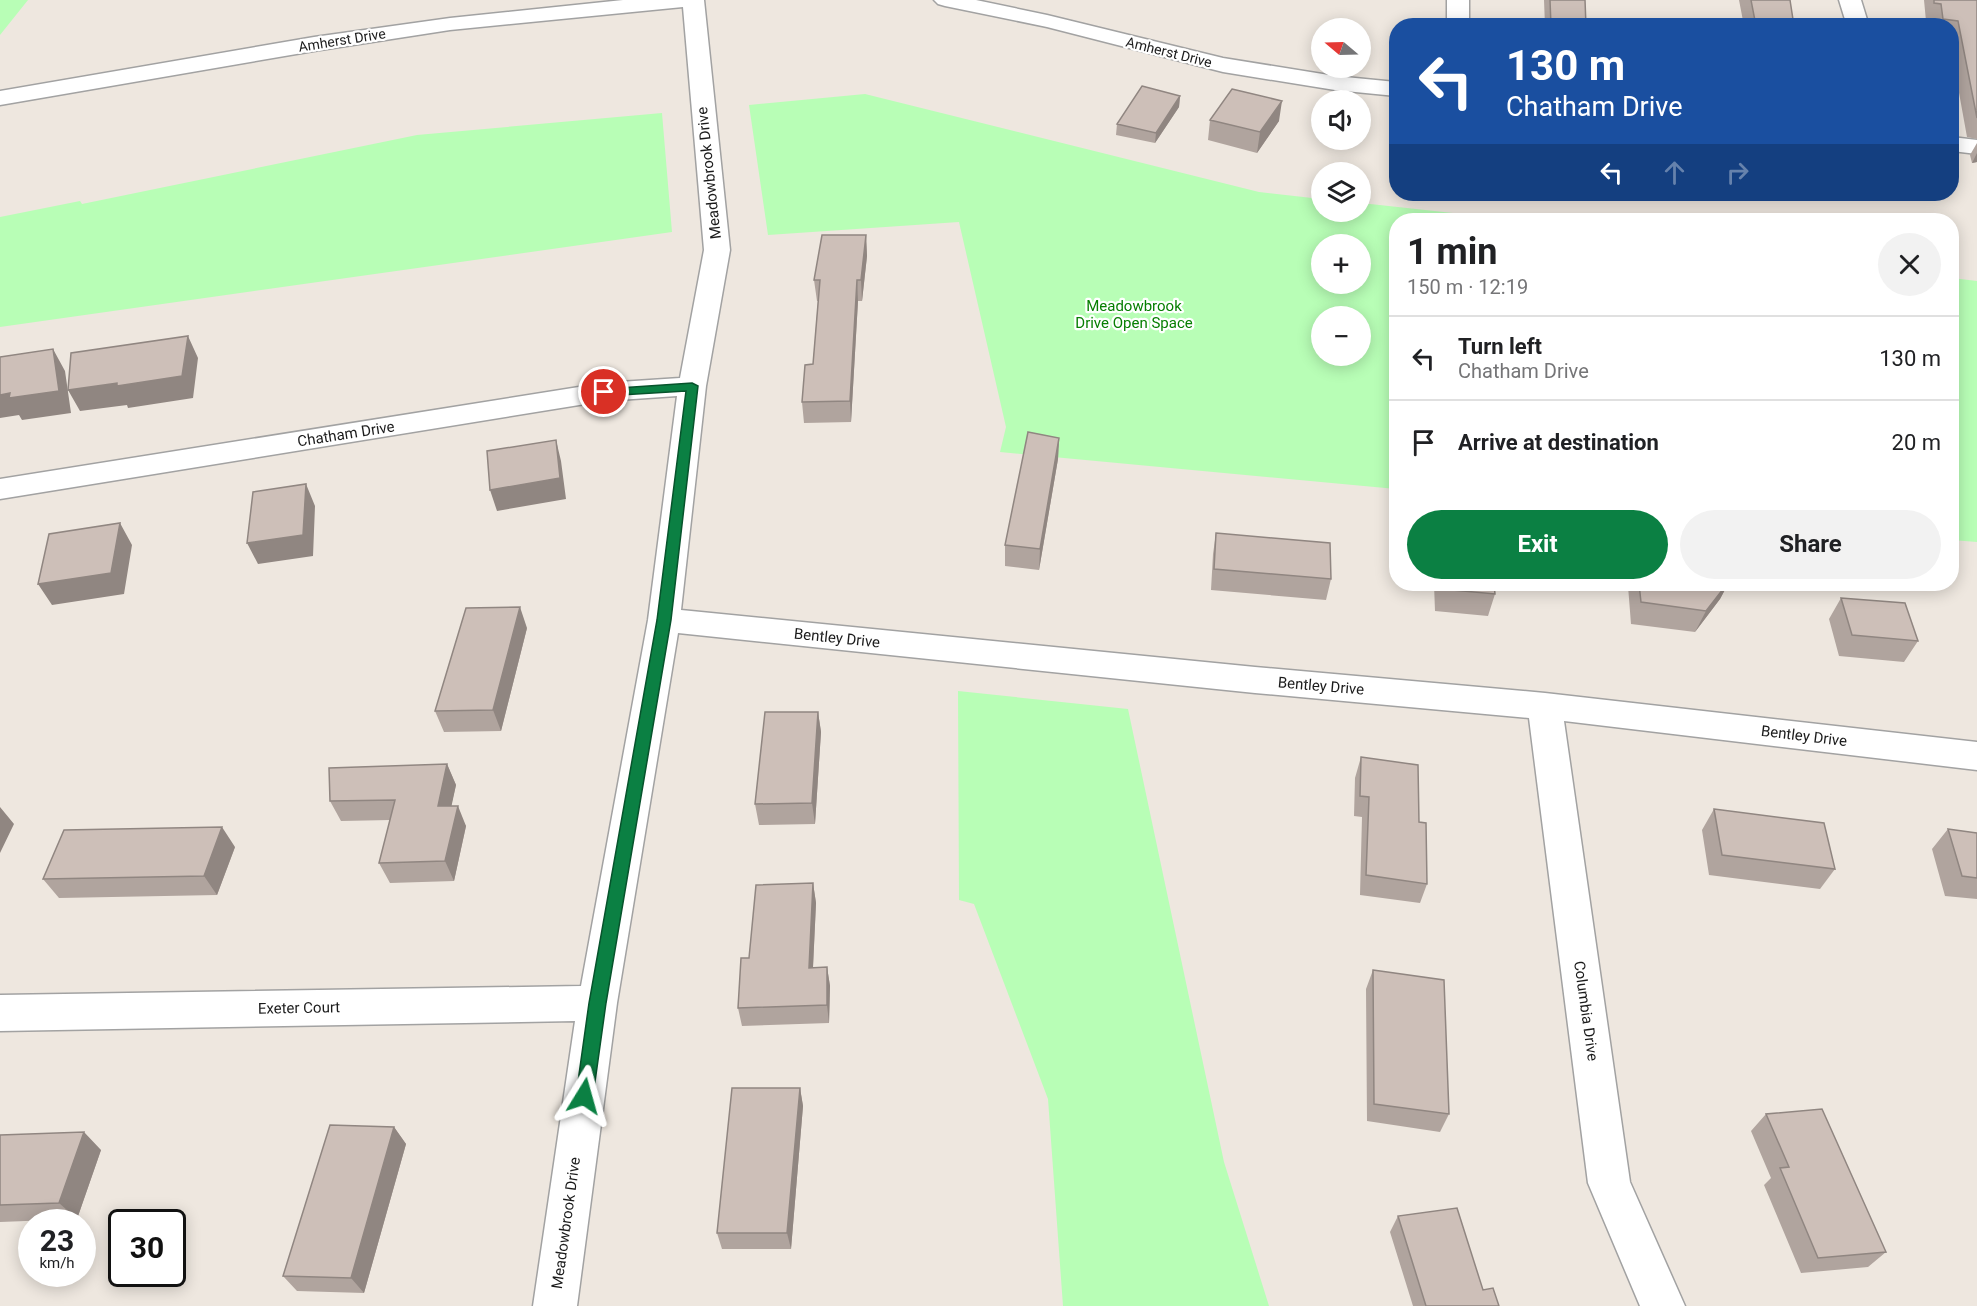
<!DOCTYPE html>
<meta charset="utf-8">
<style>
:root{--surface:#fff;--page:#f2f2f2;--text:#202124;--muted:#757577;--line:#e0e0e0;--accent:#0b8043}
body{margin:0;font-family:Roboto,sans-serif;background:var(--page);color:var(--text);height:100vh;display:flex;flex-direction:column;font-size:22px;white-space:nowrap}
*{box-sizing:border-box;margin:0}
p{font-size:20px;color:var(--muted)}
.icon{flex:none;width:33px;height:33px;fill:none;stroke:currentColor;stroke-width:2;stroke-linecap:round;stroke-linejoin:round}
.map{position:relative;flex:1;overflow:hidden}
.details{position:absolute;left:1389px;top:213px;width:570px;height:378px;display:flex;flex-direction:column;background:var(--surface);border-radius:24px;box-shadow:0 3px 15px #0003}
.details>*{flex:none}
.banner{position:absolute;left:1389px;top:18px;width:570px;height:183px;border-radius:24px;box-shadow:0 3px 15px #0003;background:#1a4fa0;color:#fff;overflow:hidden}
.needle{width:39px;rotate:289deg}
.tools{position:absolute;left:1311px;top:18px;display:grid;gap:12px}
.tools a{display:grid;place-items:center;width:60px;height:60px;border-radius:50%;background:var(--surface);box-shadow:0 3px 15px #0003;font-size:30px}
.speed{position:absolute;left:18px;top:1209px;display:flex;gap:12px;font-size:30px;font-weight:700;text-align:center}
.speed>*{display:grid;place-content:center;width:78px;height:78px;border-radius:50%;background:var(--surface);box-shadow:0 3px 15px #0003;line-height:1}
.speed small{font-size:15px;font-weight:400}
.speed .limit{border:3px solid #111;border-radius:9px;background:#fff;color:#111}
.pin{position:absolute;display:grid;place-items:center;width:51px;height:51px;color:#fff;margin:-26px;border:3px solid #fff;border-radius:50%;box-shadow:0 2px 6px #0007}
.me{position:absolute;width:66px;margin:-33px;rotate:8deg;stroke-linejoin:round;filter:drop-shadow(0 0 4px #0008)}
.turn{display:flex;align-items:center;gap:21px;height:126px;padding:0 18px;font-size:27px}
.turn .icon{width:78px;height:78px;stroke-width:2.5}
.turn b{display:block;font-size:42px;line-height:51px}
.lanes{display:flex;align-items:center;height:57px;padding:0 18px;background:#0003;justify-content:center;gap:30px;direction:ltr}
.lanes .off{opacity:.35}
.round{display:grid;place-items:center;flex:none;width:63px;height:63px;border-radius:32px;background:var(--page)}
.overview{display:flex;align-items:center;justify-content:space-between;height:102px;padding:0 18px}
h1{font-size:36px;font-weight:700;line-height:45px}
.button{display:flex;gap:12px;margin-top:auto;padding:12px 18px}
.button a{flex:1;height:69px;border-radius:36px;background:var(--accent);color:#fff;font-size:24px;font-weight:700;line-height:69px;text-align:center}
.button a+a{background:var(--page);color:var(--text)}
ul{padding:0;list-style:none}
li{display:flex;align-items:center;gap:18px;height:84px;padding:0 18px;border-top:2px solid var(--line)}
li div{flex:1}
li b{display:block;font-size:22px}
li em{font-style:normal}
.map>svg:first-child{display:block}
</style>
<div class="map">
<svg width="1977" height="1306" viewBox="0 0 1977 1306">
<rect width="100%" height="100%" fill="#eee7df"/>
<!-- park -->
<path fill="#b8feb6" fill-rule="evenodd" d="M 0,0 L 28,0 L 0,35 Z
M 865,94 L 1259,192 L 1321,199 L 1322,212 L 1360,212 L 1361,203 L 1517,220 L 1396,220 L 1396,489 L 1000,452 L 1006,427 L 959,222 L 768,235 L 749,105 ZM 1322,244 L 1360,244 L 1360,284 L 1322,284 ZM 1322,316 L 1360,316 L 1360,356 L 1322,356 Z
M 662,113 L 672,232 L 0,327 L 0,217 L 80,201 L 82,204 L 417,135 Z
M 1952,278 L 1977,281 L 1977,542 L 1952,540 Z
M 958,691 L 1128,709 L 1224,1162 L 1269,1306 L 1063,1306 L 1048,1099 L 974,904 L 959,900 Z"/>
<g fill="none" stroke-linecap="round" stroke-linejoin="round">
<defs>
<path id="street" d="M 623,0 L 704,0 L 730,250 L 706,386 L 681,610 L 1255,667 L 1545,693 L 1977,742 L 1977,770 L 1564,721 L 1630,1182 L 1685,1306 L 1640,1306 L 1588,1183 L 1529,718 L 1255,693 L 678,633 L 617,1003 L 577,1306 L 533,1306 L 575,1021 L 0,1031 L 0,995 L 581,986 L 648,620 L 677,396 L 604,401 L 0,499 L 0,479 L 604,383 L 680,378 L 704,250 L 683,7 L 450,30 L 314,51 L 0,105 L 0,91 L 314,37 L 450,18 Z
M 934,0 L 976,0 L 1047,15 L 1223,58 L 1335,76 L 1396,82 L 1396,96 L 1335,90 L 1223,72 L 1047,27 L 945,6 L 938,4 Z
M 1447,0 L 1469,0 L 1469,26 L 1447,26 Z
M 1839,0 L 1861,0 L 1869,26 L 1847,26 Z
M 1952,137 L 1977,140 L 1977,154 L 1952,151 Z"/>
</defs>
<!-- street casing -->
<use href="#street" stroke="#a2a2a2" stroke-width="3"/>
<!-- street -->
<use href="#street" fill="#fff" fill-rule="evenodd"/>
</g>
<!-- wall -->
<path fill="#b0a49e" d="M 1544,0 L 1585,0 L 1586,26 L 1545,26 Z
M 1739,0 L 1790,0 L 1794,26 L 1744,26 Z
M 1924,0 L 1977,0 L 1977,139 L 1967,137 L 1952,54 L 1952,26 L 1933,26 L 1932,22 L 1926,21 Z
M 1180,96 L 1179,107 L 1155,143 L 1116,135 L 1117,124 Z
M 1210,120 L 1279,121 L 1257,153 L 1208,140 Z
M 1977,143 L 1977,162 L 1972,163 L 1970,155 Z
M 866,235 L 867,256 L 862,301 L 858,301 L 851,422 L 804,423 L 802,402 L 813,364 L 818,301 L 817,301 L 814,280 Z
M 1059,438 L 1058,459 L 1039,570 L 1005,566 L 1005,545 Z
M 1216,533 L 1331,579 L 1326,600 L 1211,590 L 1213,554 Z
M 1434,584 L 1494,584 L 1495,594 L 1488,616 L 1435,611 Z
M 1629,584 L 1728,584 L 1720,599 L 1695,632 L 1631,624 L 1628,586 Z
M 1841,598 L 1918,641 L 1904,662 L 1839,656 L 1829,619 Z
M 527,628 L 501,731 L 444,732 L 435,711 Z
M 818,712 L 821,732 L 815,824 L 759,825 L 755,804 Z
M 1361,757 L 1419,822 L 1427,884 L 1420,903 L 1360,895 L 1362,817 L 1354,816 L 1355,778 Z
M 447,764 L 456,785 L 451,806 L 466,826 L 454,881 L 390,883 L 379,863 L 390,820 L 341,821 L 330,801 Z
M 1714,809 L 1835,869 L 1820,889 L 1709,875 L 1702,830 Z
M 1948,829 L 1977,833 L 1977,899 L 1945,896 L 1932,849 Z
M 235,847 L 217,895 L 59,898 L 43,879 Z
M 813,883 L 816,903 L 813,968 L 827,967 L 830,986 L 829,1023 L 742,1026 L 738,1008 L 749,958 Z
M 1373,970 L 1449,1114 L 1440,1132 L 1367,1121 L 1366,989 Z
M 800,1088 L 803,1106 L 791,1249 L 722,1249 L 717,1233 Z
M 1766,1114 L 1886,1252 L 1868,1267 L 1801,1273 L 1764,1185 L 1771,1178 L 1751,1131 Z
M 394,1127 L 406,1144 L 364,1293 L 297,1291 L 283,1276 Z
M 0,1135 L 101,1150 L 77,1219 L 0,1222 Z
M 1398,1216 L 1483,1290 L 1499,1306 L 1413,1306 L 1390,1232 Z"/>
<!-- shaded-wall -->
<path fill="#908681" d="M 1180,96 L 1179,107 L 1155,143 L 1156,133 Z
M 1282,101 L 1279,121 L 1257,153 L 1260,132 Z
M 1977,153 L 1977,162 L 1972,163 Z
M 866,235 L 867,256 L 862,301 L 861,280 Z
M 857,280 L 858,301 L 851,422 L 850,401 Z
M 188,336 L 198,358 L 193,398 L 128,408 L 127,405 L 80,411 L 68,390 L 117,383 Z
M 53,349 L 65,371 L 71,413 L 22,420 L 19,415 L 0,418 L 0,395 L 10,393 Z
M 1059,438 L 1058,459 L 1039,570 L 1040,549 Z
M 556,440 L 561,461 L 566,499 L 497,511 L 490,490 Z
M 306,484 L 315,506 L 313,556 L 258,564 L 247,543 Z
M 120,523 L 132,545 L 124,594 L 52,605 L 38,584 Z
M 1727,584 L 1728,584 L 1720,599 L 1695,632 L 1706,611 Z
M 520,607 L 527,628 L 501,731 L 493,710 Z
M 818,712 L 821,732 L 815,824 L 812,803 Z
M 447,764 L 456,785 L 447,827 L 438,806 Z
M 458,806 L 466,826 L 454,881 L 445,861 Z
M 0,807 L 14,824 L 0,853 Z
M 222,827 L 235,847 L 217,895 L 204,876 Z
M 813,883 L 816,903 L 812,987 L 809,968 Z
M 827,967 L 830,986 L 829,1023 L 827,1005 Z
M 800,1088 L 803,1106 L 791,1249 L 787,1233 Z
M 394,1127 L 406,1144 L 364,1293 L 351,1278 Z
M 84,1132 L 101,1150 L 77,1219 L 59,1203 Z"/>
<!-- building -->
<path fill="#cdbfb8" stroke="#908681" stroke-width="1.5" d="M 1550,0 L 1585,0 L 1586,26 L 1551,26 Z
M 1751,0 L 1790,0 L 1794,26 L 1756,26 Z
M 1934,0 L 1977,0 L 1977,118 L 1958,21 L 1943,19 L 1941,4 L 1934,3 Z
M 1142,86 L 1180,96 L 1156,133 L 1117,124 Z
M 1232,89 L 1282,101 L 1260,132 L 1210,120 Z
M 822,235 L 866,235 L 861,280 L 857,280 L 850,401 L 802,402 L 805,365 L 813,364 L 820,280 L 814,280 Z
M 188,336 L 182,376 L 117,386 L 117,383 L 68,390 L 71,353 Z
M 53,349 L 59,391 L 9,398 L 10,393 L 0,395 L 0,357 Z
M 1028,432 L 1059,438 L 1040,549 L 1005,545 Z
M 556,440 L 560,478 L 490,490 L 487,451 Z
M 306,484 L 303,535 L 247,543 L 253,492 Z
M 120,523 L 111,573 L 38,584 L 49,534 Z
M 1216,533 L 1330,543 L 1331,579 L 1214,569 Z
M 1442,584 L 1494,584 L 1495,594 L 1442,589 Z
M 1639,584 L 1727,584 L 1706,611 L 1641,602 Z
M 1841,598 L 1905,603 L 1918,641 L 1852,635 Z
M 520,607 L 493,710 L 435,711 L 466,608 Z
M 765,712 L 818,712 L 812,803 L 755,804 Z
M 1361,757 L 1418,765 L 1419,822 L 1426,823 L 1427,884 L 1366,875 L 1369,797 L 1360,796 Z
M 447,764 L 438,806 L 458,806 L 445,861 L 379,863 L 395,800 L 330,801 L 329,768 Z
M 1714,809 L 1824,823 L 1835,869 L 1722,855 Z
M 222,827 L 204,876 L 43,879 L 64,830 Z
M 1948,829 L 1977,833 L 1977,878 L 1962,876 Z
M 813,883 L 809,968 L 827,967 L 827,1005 L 738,1008 L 741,958 L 749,958 L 756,885 Z
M 1373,970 L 1444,980 L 1449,1114 L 1374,1104 Z
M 732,1088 L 800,1088 L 787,1233 L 717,1233 Z
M 1822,1109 L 1886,1252 L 1818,1258 L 1780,1168 L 1789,1167 L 1766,1114 Z
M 330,1125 L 394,1127 L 351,1278 L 283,1276 Z
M 84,1132 L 59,1203 L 0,1205 L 0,1135 Z
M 1457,1208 L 1483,1290 L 1493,1288 L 1499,1306 L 1426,1306 L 1398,1216 Z"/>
<!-- route -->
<path fill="#0b8043" stroke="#07532c" stroke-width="1.5" d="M 692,383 L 698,386 L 671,620 L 606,1003 L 593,1096 L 590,1102 L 584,1104 L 578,1102 L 576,1096 L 589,1003 L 657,620 L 686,391 L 604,396 L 598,392 L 604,389 Z"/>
<g text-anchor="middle" stroke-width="4.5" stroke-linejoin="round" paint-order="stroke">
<!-- far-street labels -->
<g font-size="14" fill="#1b1b1b" stroke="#fff">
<text transform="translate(342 40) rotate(-9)" y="5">Amherst Drive</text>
<text transform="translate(1169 52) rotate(14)" y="5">Amherst Drive</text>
</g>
<!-- street labels -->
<g font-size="15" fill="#1b1b1b" stroke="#fff">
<text transform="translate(709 173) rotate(-96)" y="5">Meadowbrook Drive</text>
<text transform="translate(346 434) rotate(-9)" y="5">Chatham Drive</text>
<text transform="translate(837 638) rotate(6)" y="5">Bentley Drive</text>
<text transform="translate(1321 686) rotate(5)" y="5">Bentley Drive</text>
<text transform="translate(1804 736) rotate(7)" y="5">Bentley Drive</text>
<text transform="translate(299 1008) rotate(-1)" y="5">Exeter Court</text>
<text transform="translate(1586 1011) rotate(82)" y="5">Columbia Drive</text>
<text transform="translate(566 1223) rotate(-82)" y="5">Meadowbrook Drive</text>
</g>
<!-- park labels -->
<g font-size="15" fill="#067f02" stroke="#fff">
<text x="1134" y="311">Meadowbrook<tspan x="1134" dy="17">Drive Open Space</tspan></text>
</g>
</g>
</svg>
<div class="tools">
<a><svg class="needle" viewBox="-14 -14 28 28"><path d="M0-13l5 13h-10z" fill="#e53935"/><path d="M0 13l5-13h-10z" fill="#757577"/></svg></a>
<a><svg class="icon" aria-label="sound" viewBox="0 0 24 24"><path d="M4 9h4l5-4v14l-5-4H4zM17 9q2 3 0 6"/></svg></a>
<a><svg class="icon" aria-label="layers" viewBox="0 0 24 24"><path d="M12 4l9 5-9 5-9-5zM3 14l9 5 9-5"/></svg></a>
<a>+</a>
<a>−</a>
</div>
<div class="speed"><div>23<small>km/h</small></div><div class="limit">30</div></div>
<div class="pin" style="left:604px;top:392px;background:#d93025"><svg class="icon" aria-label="arrive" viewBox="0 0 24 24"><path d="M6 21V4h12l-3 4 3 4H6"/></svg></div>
<svg class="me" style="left:584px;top:1096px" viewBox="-20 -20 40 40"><path d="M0-17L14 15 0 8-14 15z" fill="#0b8043" stroke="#fff" stroke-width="4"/></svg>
<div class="banner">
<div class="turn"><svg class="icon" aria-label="left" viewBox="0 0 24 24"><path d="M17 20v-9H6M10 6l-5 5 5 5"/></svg><div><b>130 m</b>Chatham Drive</div></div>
<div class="lanes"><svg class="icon" aria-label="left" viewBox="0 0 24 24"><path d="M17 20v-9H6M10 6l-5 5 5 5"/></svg><svg class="icon off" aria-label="ahead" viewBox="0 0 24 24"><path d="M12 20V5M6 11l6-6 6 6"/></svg><svg class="icon off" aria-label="right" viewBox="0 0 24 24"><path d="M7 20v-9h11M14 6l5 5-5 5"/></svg></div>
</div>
<section class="details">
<div class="overview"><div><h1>1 min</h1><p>150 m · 12:19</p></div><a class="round"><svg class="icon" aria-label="close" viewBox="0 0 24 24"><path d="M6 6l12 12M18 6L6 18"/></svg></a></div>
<ul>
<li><svg class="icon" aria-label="left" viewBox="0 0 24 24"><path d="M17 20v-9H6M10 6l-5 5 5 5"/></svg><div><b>Turn left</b><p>Chatham Drive</p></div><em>130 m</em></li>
<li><svg class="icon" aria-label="arrive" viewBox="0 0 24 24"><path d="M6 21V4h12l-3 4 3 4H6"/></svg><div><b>Arrive at destination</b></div><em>20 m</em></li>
</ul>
<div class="button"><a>Exit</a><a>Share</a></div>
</section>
</div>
